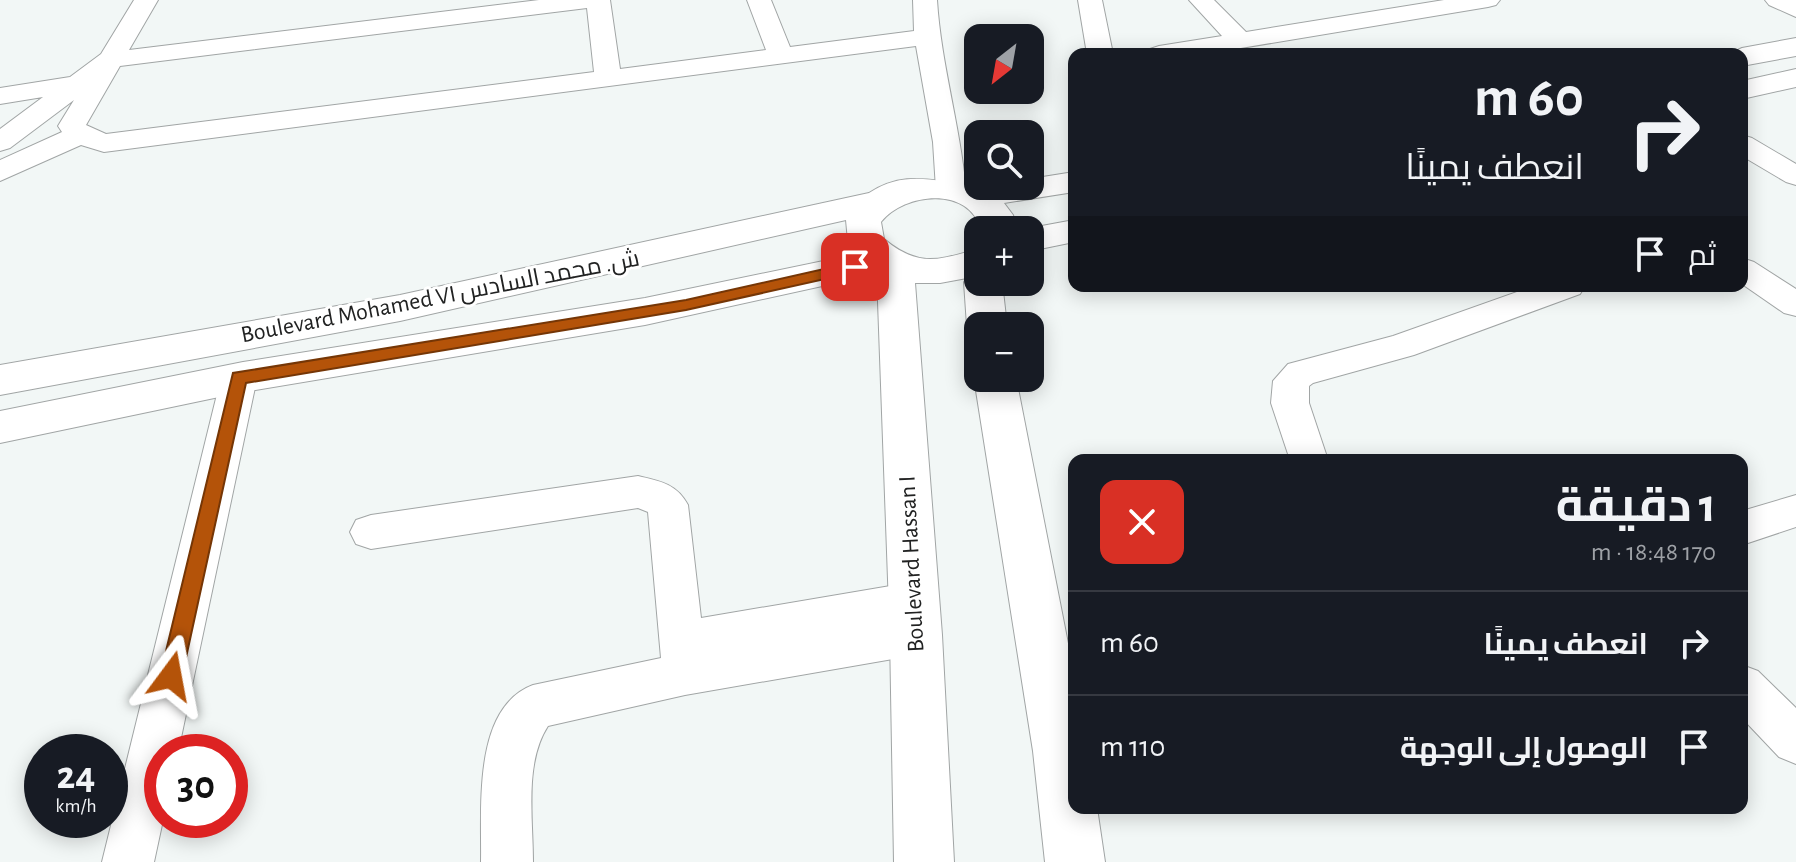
<!DOCTYPE html>
<html lang="ar">
<meta charset="utf-8">
<style>
:root{--surface:#171b24;--page:#242831;--text:#f1f3f6;--muted:#9ea1a6;--line:#363941}
body{margin:0;font-family:"Alegreya Sans",Cairo,sans-serif;background:var(--page);color:var(--text);direction:rtl;height:100vh;display:flex;flex-direction:column;font-size:30px;white-space:nowrap}
*{box-sizing:border-box;margin:0}
p{font-size:26px;color:var(--muted)}
.icon{flex:none;width:44px;height:44px;fill:none;stroke:currentColor;stroke-width:2;stroke-linecap:round;stroke-linejoin:round}
.map{position:relative;flex:1;overflow:hidden;direction:ltr}
.side{position:absolute;left:1068px;top:454px;width:680px;height:360px;display:flex;flex-direction:column;background:var(--surface);border-radius:16px;box-shadow:0 4px 20px #0003;direction:rtl}
.side>*{flex:none}
.top-card{position:absolute;left:1068px;top:48px;width:680px;height:244px;border-radius:16px;box-shadow:0 4px 20px #0003;direction:rtl;background:#171b24;color:var(--text);overflow:hidden}
.needle{width:52px;rotate:211deg}
.fabs{position:absolute;left:964px;top:24px;display:grid;gap:16px}
.fabs a{display:grid;place-items:center;width:80px;height:80px;border-radius:16px;background:var(--surface);box-shadow:0 4px 20px #0003;font-size:40px}
.speed{position:absolute;left:24px;top:734px;display:flex;gap:16px;font-size:40px;font-weight:700;text-align:center}
.speed>*{display:grid;place-content:center;width:104px;height:104px;border-radius:50%;background:var(--surface);box-shadow:0 4px 20px #0003;line-height:1}
.speed small{font-size:20px;font-weight:400}
.speed .limit{border:12px solid #d22;background:#fff;color:#111}
.pin{position:absolute;display:grid;place-items:center;width:68px;height:68px;color:#fff;margin:-34px;border-radius:16px;box-shadow:0 4px 12px #0006}
.me{position:absolute;width:88px;margin:-44px;rotate:13deg;stroke-linejoin:round;filter:drop-shadow(0 0 6px #0008)}
.turn{display:flex;align-items:center;gap:28px;height:168px;padding:0 32px;font-size:36px}
.turn .icon{width:104px;height:104px;stroke-width:2.5}
.turn b{display:block;font-size:56px;line-height:68px}
.then{display:flex;align-items:center;height:76px;padding:0 32px;background:#0003;gap:16px;font-size:30px}
.round{display:grid;place-items:center;flex:none;width:84px;height:84px;border-radius:16px;background:var(--page)}
.head{display:flex;align-items:center;justify-content:space-between;height:136px;padding:0 32px}
h1{font-size:48px;font-weight:700;line-height:60px}
ul{padding:0;list-style:none}
li{display:flex;align-items:center;gap:24px;height:104px;padding:0 32px;border-top:2px solid var(--line)}
li div{flex:1}
li b{display:block;font-size:30px}
li em{font-style:normal}
.map>svg:first-child{display:block}
</style>
<div class="map">
<svg width="1796" height="862" viewBox="0 0 1796 862">
<rect width="100%" height="100%" fill="#f2f7f6"/>
<g fill="none" stroke-linecap="round" stroke-linejoin="round">
<defs>
<path id="street" d="M 134,0 L 158,0 L 129,50 L 539,0 L 610,0 L 620,69 L 766,50 L 747,0 L 771,0 L 790,47 L 914,31 L 913,0 L 937,0 C 941,64 960,125 966,189 L 962,195 L 951,198 L 940,195 L 936,189 L 933,142 L 916,46 L 104,152 L 81,145 L 0,181 L 0,160 L 62,132 L 58,126 L 74,100 L 10,148 L 0,151 L 0,129 L 43,97 L 0,104 L 0,88 L 70,77 L 101,54 ZM 587,8 L 594,72 L 106,134 L 86,125 L 120,66 Z
M 1078,0 L 1102,0 L 1113,54 L 1087,54 Z
M 1189,0 L 1214,0 L 1246,32 L 1444,0 L 1500,0 L 1496,5 L 1488,7 L 1205,54 L 1146,54 L 1150,49 L 1159,46 L 1222,36 Z
M 1765,0 L 1796,0 L 1796,17 L 1769,5 Z
M 1742,135 L 1752,138 L 1796,164 L 1796,185 L 1786,182 L 1742,156 Z
M 1742,258 L 1754,262 L 1796,289 L 1796,316 L 1784,313 L 1742,284 Z
M 1534,286 L 1585,286 L 1580,294 L 1414,355 L 1313,383 L 1309,386 L 1309,403 L 1328,460 L 1290,460 L 1271,403 L 1273,381 L 1288,364 L 1393,336 Z
M 239,365 L 252,369 L 257,378 L 178,752 L 162,752 L 163,820 L 154,862 L 102,862 L 221,378 L 226,369 Z
M 638,476 C 660,481 677,484 688,505 L 701,618 L 914,582 L 929,588 L 936,601 L 929,614 L 922,617 L 932,621 L 938,635 L 932,649 L 916,655 L 685,695 L 548,726 C 524,763 533,818 533,862 L 481,862 C 482,808 472,708 533,685 L 661,658 L 648,512 L 638,508 L 371,549 L 356,544 L 350,532 L 356,520 L 371,515 Z
M 1796,495 L 1796,527 L 1742,545 L 1742,511 Z
M 1742,665 L 1758,671 L 1796,708 L 1796,764 L 1779,757 L 1742,718 Z"/>
<path id="secondary" d="M 1796,38 L 1796,56 L 1742,66 L 1742,54 L 1729,54 L 1742,48 Z
M 1796,69 L 1796,87 L 1742,99 L 1742,81 Z
M 1074,172 L 1074,192 L 1004,203 L 1013,215 L 1017,230 L 981,230 C 970,186 905,192 881,222 L 884,239 C 919,268 938,260 978,249 L 978,282 L 1002,282 L 1007,326 L 978,326 L 978,337 L 973,336 L 967,326 L 964,282 L 967,278 L 940,283 L 915,283 L 942,635 L 954,862 L 894,862 L 890,635 L 877,274 L 645,325 L 243,392 L 0,443 L 0,411 L 243,362 L 645,298 L 857,254 L 848,241 L 846,220 L 400,321 L 0,395 L 0,365 L 400,295 L 869,193 C 909,167 938,185 978,183 L 978,186 L 1030,186 L 1030,179 Z
M 1074,220 L 1074,242 L 1030,251 L 1030,230 L 1020,230 Z
M 978,371 L 978,378 L 1016,378 L 1074,674 L 1074,808 L 1097,808 L 1105,862 L 1045,862 L 1033,751 L 974,378 Z"/>
</defs>
<!-- street casing -->
<use href="#street" stroke="#a1a5a5" stroke-width="2"/>
<!-- secondary casing -->
<use href="#secondary" stroke="#a1a5a5" stroke-width="2"/>
<!-- street -->
<use href="#street" fill="#fff" fill-rule="evenodd"/>
<!-- secondary -->
<use href="#secondary" fill="#fff" fill-rule="evenodd"/>
</g>
<!-- route -->
<path fill="#b45309" stroke="#753606" stroke-width="2" d="M 855,262 L 861,264 L 861,271 L 686,310 L 246,383 L 182,676 L 179,683 L 171,686 L 163,683 L 160,676 L 233,373 L 686,300 Z"/>
<g text-anchor="middle" stroke-width="6" stroke-linejoin="round" paint-order="stroke">
<!-- street labels -->
<g font-size="24" fill="#212222" stroke="#fff">
<text transform="translate(440 296) rotate(-11)" y="8">Boulevard Mohamed VI ش. محمد السادس</text>
<text transform="translate(911 564) rotate(-93)" y="8">Boulevard Hassan I</text>
</g>
</g>
</svg>
<div class="fabs">
<a><svg class="needle" viewBox="-14 -14 28 28"><path d="M0-13l5 13h-10z" fill="#e53935"/><path d="M0 13l5-13h-10z" fill="#9ea1a6"/></svg></a>
<a><svg class="icon" aria-label="search" viewBox="0 0 24 24"><circle cx="10" cy="10" r="6"/><path d="M15 15l6 6"/></svg></a>
<a>+</a>
<a>−</a>
</div>
<div class="speed"><div>24<small>km/h</small></div><div class="limit">30</div></div>
<div class="pin" style="left:855px;top:267px;background:#d93025"><svg class="icon" aria-label="arrive" viewBox="0 0 24 24"><path d="M6 21V4h12l-3 4 3 4H6"/></svg></div>
<svg class="me" style="left:171px;top:676px" viewBox="-20 -20 40 40"><path d="M0-17L14 15 0 8-14 15z" fill="#b45309" stroke="#fff" stroke-width="4"/></svg>
<div class="top-card">
<div class="turn"><svg class="icon" aria-label="right" viewBox="0 0 24 24"><path d="M7 20v-9h11M14 6l5 5-5 5"/></svg><div><b>60 m</b>انعطف يمينًا</div></div>
<div class="then">ثم<svg class="icon" aria-label="arrive" viewBox="0 0 24 24"><path d="M6 21V4h12l-3 4 3 4H6"/></svg></div>
</div>
<section class="side">
<div class="head"><div><h1>1 دقيقة</h1><p>170 m · 18:48</p></div><a class="round" style="background:#d93025;color:#fff"><svg class="icon" aria-label="close" viewBox="0 0 24 24"><path d="M6 6l12 12M18 6L6 18"/></svg></a></div>
<ul>
<li><svg class="icon" aria-label="right" viewBox="0 0 24 24"><path d="M7 20v-9h11M14 6l5 5-5 5"/></svg><div><b>انعطف يمينًا</b></div><em>60 m</em></li>
<li><svg class="icon" aria-label="arrive" viewBox="0 0 24 24"><path d="M6 21V4h12l-3 4 3 4H6"/></svg><div><b>الوصول إلى الوجهة</b></div><em>110 m</em></li>
</ul>
</section>
</div>
